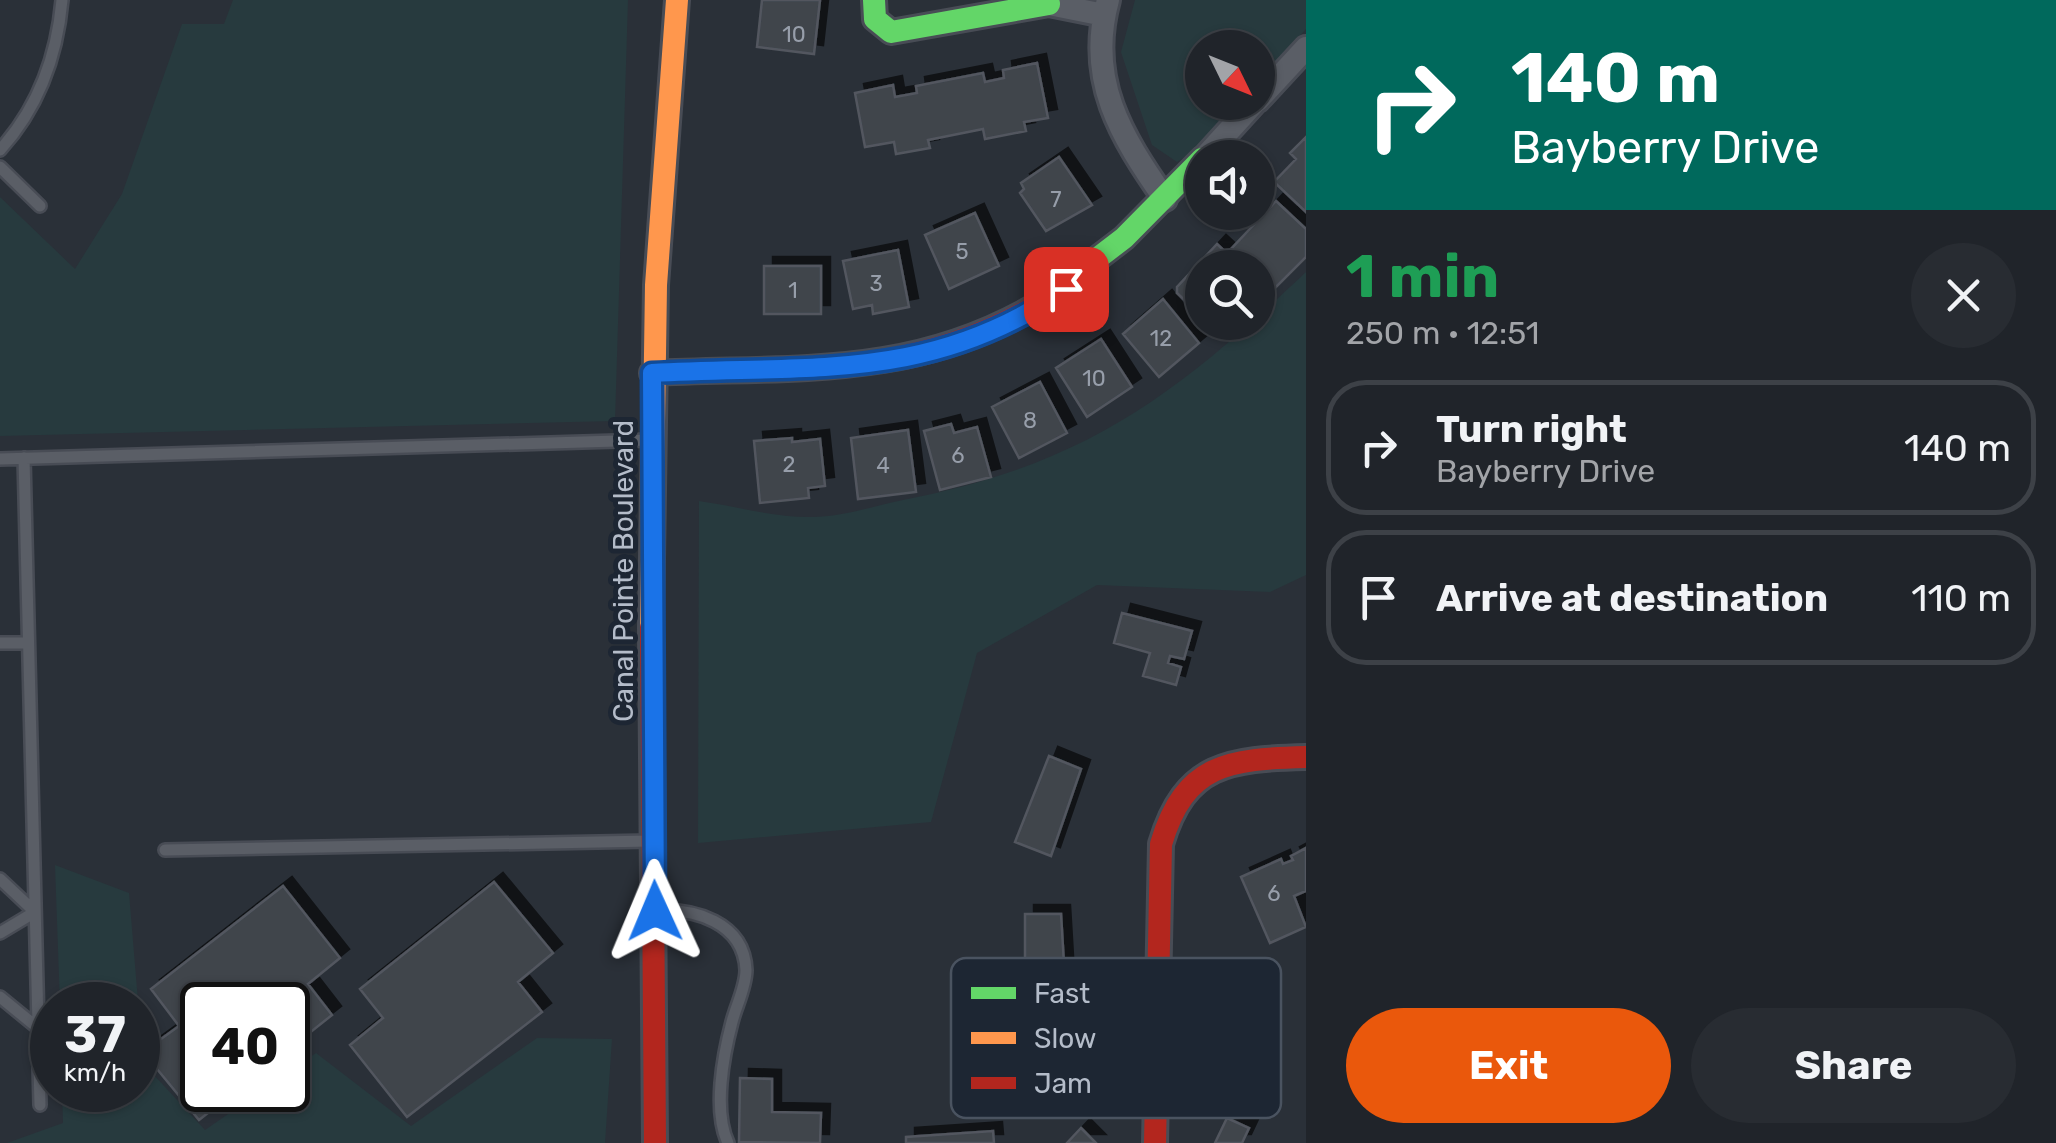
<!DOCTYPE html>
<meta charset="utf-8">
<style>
:root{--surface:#20242a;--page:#282c32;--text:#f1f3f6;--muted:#a2a4a8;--line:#3d4147;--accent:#ea580c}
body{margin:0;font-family:Rubik,sans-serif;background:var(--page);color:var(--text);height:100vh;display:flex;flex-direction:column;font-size:38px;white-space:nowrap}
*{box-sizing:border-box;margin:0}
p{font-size:32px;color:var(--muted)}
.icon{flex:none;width:55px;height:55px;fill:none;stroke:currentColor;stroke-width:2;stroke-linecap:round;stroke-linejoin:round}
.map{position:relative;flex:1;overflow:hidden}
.drawer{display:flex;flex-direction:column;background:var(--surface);width:750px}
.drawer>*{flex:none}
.banner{background:#00695c;color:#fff;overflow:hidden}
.needle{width:65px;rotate:133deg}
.fabs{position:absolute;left:1185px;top:30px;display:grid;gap:20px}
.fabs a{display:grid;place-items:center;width:90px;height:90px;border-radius:50%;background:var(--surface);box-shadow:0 2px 8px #0004,0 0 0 2px var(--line);font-size:50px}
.speed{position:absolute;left:30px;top:982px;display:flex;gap:20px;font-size:50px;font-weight:700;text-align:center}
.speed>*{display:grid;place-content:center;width:130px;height:130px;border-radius:50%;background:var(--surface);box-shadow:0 2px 8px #0004,0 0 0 2px var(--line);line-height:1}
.speed small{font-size:25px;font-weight:400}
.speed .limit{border:5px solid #111;border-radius:15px;background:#fff;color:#111}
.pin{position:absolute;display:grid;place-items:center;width:85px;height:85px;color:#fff;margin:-42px;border-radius:20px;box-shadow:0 5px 15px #0006}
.me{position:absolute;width:110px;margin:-55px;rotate:359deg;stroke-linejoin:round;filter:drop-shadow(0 0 8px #0008)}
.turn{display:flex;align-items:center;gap:35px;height:210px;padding:0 40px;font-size:45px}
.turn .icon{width:130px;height:130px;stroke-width:2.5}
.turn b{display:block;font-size:70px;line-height:85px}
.round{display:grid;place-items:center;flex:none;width:105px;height:105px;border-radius:52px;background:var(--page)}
.headline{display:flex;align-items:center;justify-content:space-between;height:170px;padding:0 40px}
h1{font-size:60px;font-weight:700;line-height:75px;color:#1e9e55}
.button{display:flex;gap:20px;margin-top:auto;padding:20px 40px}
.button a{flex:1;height:115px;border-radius:60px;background:var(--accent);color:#fff;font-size:40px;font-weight:700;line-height:115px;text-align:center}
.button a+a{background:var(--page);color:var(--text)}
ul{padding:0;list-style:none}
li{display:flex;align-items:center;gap:30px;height:135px;margin:0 20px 15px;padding:0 20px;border:5px solid var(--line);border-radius:40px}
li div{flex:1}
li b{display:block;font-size:38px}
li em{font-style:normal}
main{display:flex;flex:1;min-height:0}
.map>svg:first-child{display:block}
</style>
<main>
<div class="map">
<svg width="1306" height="1143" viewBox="0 0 1306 1143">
<defs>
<filter id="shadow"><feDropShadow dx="9" dy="-9" stdDeviation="0" flood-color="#0009"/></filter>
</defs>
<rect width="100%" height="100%" fill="#2a3038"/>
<!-- green -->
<path fill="#273a3e" d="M 233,0 L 628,0 L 615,421 L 0,436 L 0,197 L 75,269 L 122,194 L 182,24 L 224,24 Z
M 1135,0 L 1306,0 L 1306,29 L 1258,82 L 1258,48 L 1202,48 L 1202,102 L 1238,103 L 1195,150 L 1177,162 L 1152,145 L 1121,52 Z
M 1306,272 L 1306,575 L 1270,592 L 1097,585 L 977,653 L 931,822 L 698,843 L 699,501 C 735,506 776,518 812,517 C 841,517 874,506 903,500 C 1086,465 1177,394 1306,272 Z
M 55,865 L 129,893 L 140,1025 L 138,1047 L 138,1005 L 60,1005 Z
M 537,1038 L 612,1039 L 605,1143 L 7,1143 L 63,1123 L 62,1090 L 138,1090 L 138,1058 L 205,1130 L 263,1090 L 288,1090 L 288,1073 L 316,1053 L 411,1126 Z"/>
<!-- building -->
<path fill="#3f444c" stroke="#52575f" stroke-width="2.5" filter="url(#shadow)" d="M 762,0 L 820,0 L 814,54 L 757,47 Z
M 1037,63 L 1048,118 L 1024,122 L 1026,131 L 985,139 L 983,129 L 928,140 L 930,148 L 896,154 L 894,142 L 865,147 L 855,93 L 893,85 L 895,97 L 917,93 L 916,86 L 983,73 L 985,82 L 1004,78 L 1003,70 Z
M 1306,137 L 1306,212 L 1274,182 L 1296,159 L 1290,153 Z
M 1059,157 L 1092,205 L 1046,231 L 1020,193 L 1024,189 L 1021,183 Z
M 1276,201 L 1306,229 L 1306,257 L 1275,288 L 1232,248 Z
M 975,213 L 999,266 L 949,289 L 925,235 Z
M 1217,244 L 1243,268 L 1202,268 L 1202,317 L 1177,293 L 1177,287 Z
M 898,250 L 909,307 L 873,314 L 872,305 L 853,309 L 843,261 Z
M 764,266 L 821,266 L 821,314 L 764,314 Z
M 1163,299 L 1199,343 L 1159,377 L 1123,334 Z
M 1101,339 L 1132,387 L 1087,417 L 1056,368 Z
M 1040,382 L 1067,433 L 1019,458 L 992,407 Z
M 951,424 L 954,433 L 977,427 L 991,477 L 940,490 L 924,431 Z
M 908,430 L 916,492 L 858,499 L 851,438 Z
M 792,438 L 792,442 L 820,439 L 825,486 L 808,488 L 809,498 L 760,503 L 754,441 Z
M 1122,613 L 1192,631 L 1184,659 L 1170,656 L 1168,663 L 1181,667 L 1176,685 L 1143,676 L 1150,653 L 1114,643 Z
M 1049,756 L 1081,769 L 1051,856 L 1015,842 Z
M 1306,848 L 1306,891 L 1294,896 L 1306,927 L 1270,943 L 1241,877 L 1281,859 L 1283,864 L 1293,860 L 1291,856 Z
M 494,882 L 553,953 L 518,982 L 542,1012 L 407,1117 L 350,1045 L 383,1018 L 360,989 Z
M 283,886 L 340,958 L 308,984 L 332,1015 L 288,1050 L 288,1005 L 202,1005 L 202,1090 L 237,1090 L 199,1120 L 143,1052 L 179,1026 L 151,989 Z
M 1025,914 L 1061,914 L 1066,998 L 1025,998 Z
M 740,1078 L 772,1079 L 772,1112 L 821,1113 L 820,1143 L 739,1142 Z
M 1227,1118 L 1249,1128 L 1242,1143 L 1215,1143 Z
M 1081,1128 L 1096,1143 L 1067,1143 Z
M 993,1131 L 994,1143 L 906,1143 L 906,1137 Z"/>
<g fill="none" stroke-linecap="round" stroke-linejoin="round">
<defs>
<path id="lane" d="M 0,150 C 38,108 57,57 62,0
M 0,167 L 40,206
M 24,458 L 40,1105
M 0,459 L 650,440
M 0,643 L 28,643
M 165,850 L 650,841
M 0,879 L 35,912
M 655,911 C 694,908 744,922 746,970 C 746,987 736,1006 732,1022 C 723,1056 713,1111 728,1143
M 0,933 L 35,912
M 0,997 L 38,1028"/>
<path id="street" d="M 1108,0 C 1086,80 1121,136 1165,199
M 1049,4 L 1104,15
M 1258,100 L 1306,48
M 1204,158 L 1255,102"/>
<path id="fast" d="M 874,0 L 875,19 L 891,32 L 1049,4 L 1032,0
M 1034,307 L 1124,238 L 1202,159"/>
<path id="slow" d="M 651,628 L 656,285 L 677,0"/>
<path id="jam" d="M 652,373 C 792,366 907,380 1034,307
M 651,628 L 655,1143
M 1155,1143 L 1161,844 C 1185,763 1229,759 1306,757"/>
</defs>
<!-- lane casing -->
<use href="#lane" stroke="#484c55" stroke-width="16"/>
<!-- street casing -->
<use href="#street" stroke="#484c55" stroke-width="28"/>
<!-- fast casing -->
<use href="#fast" stroke="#484c55" stroke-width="28"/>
<!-- slow casing -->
<use href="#slow" stroke="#484c55" stroke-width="28"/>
<!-- jam casing -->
<use href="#jam" stroke="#484c55" stroke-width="28"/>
<!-- lane -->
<use href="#lane" stroke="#5a5e66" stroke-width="11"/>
<!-- street -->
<use href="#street" stroke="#5a5e66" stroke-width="22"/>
<!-- fast -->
<use href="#fast" stroke="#63d668" stroke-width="22"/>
<!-- slow -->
<use href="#slow" stroke="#ff974d" stroke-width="22"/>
<!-- jam -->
<use href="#jam" stroke="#b3261e" stroke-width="22"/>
</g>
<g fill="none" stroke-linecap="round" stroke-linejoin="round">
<defs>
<path id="route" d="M 655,911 L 652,373 C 808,364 929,384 1066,289"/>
</defs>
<!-- route casing -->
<use href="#route" stroke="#114b97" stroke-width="25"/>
<!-- route -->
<use href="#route" stroke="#1a73e8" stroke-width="18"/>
</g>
<g text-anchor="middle" stroke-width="10" stroke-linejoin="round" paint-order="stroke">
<!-- number labels -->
<g font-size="22" fill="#979eaa">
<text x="794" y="42">10</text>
<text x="1056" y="207">7</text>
<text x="962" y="259">5</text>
<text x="876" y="291">3</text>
<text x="793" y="298">1</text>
<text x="1161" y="346">12</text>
<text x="1094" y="386">10</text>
<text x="1030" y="428">8</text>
<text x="958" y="463">6</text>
<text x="789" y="472">2</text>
<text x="883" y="473">4</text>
<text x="1274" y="901">6</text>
</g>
<!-- street labels -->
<g font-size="28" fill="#b4bcc9" stroke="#1d2633">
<text transform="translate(623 571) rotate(-90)" y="10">Canal Pointe Boulevard</text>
</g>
</g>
<!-- legend -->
<rect x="951" y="958" width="330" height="160" rx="15" fill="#1d2633" stroke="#4a5360" stroke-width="2.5"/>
<rect x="971" y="987" width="45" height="12" fill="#63d668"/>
<rect x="971" y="1032" width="45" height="12" fill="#ff974d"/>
<rect x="971" y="1077" width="45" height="12" fill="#b3261e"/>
<g font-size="28" fill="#b4bcc9">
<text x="1034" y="1003">Fast</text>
<text x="1034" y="1048">Slow</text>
<text x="1034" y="1093">Jam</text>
</g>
</svg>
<div class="fabs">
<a><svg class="needle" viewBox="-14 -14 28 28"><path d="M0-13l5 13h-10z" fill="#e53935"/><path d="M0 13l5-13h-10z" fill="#a2a4a8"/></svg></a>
<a><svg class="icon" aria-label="sound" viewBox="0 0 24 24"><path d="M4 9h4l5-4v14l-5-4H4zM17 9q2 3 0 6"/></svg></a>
<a><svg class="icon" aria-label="search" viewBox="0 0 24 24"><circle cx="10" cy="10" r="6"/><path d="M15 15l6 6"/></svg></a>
</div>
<div class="speed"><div>37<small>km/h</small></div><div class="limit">40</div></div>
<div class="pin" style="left:1066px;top:289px;background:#d93025"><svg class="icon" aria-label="arrive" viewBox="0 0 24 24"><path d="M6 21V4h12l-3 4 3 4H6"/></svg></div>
<svg class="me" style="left:655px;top:911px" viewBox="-20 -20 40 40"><path d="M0-17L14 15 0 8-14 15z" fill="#1a73e8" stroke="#fff" stroke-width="4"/></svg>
</div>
<section class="drawer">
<div class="banner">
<div class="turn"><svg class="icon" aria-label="right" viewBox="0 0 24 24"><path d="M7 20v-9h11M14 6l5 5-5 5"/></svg><div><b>140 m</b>Bayberry Drive</div></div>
</div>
<div class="headline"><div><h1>1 min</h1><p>250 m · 12:51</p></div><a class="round"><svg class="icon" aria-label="close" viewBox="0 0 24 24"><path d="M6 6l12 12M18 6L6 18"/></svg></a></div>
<ul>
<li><svg class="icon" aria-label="right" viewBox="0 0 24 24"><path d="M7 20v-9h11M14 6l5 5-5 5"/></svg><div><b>Turn right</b><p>Bayberry Drive</p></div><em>140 m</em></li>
<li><svg class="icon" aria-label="arrive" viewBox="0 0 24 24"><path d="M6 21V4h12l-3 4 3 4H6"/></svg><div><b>Arrive at destination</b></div><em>110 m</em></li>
</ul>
<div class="button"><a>Exit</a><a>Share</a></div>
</section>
</main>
